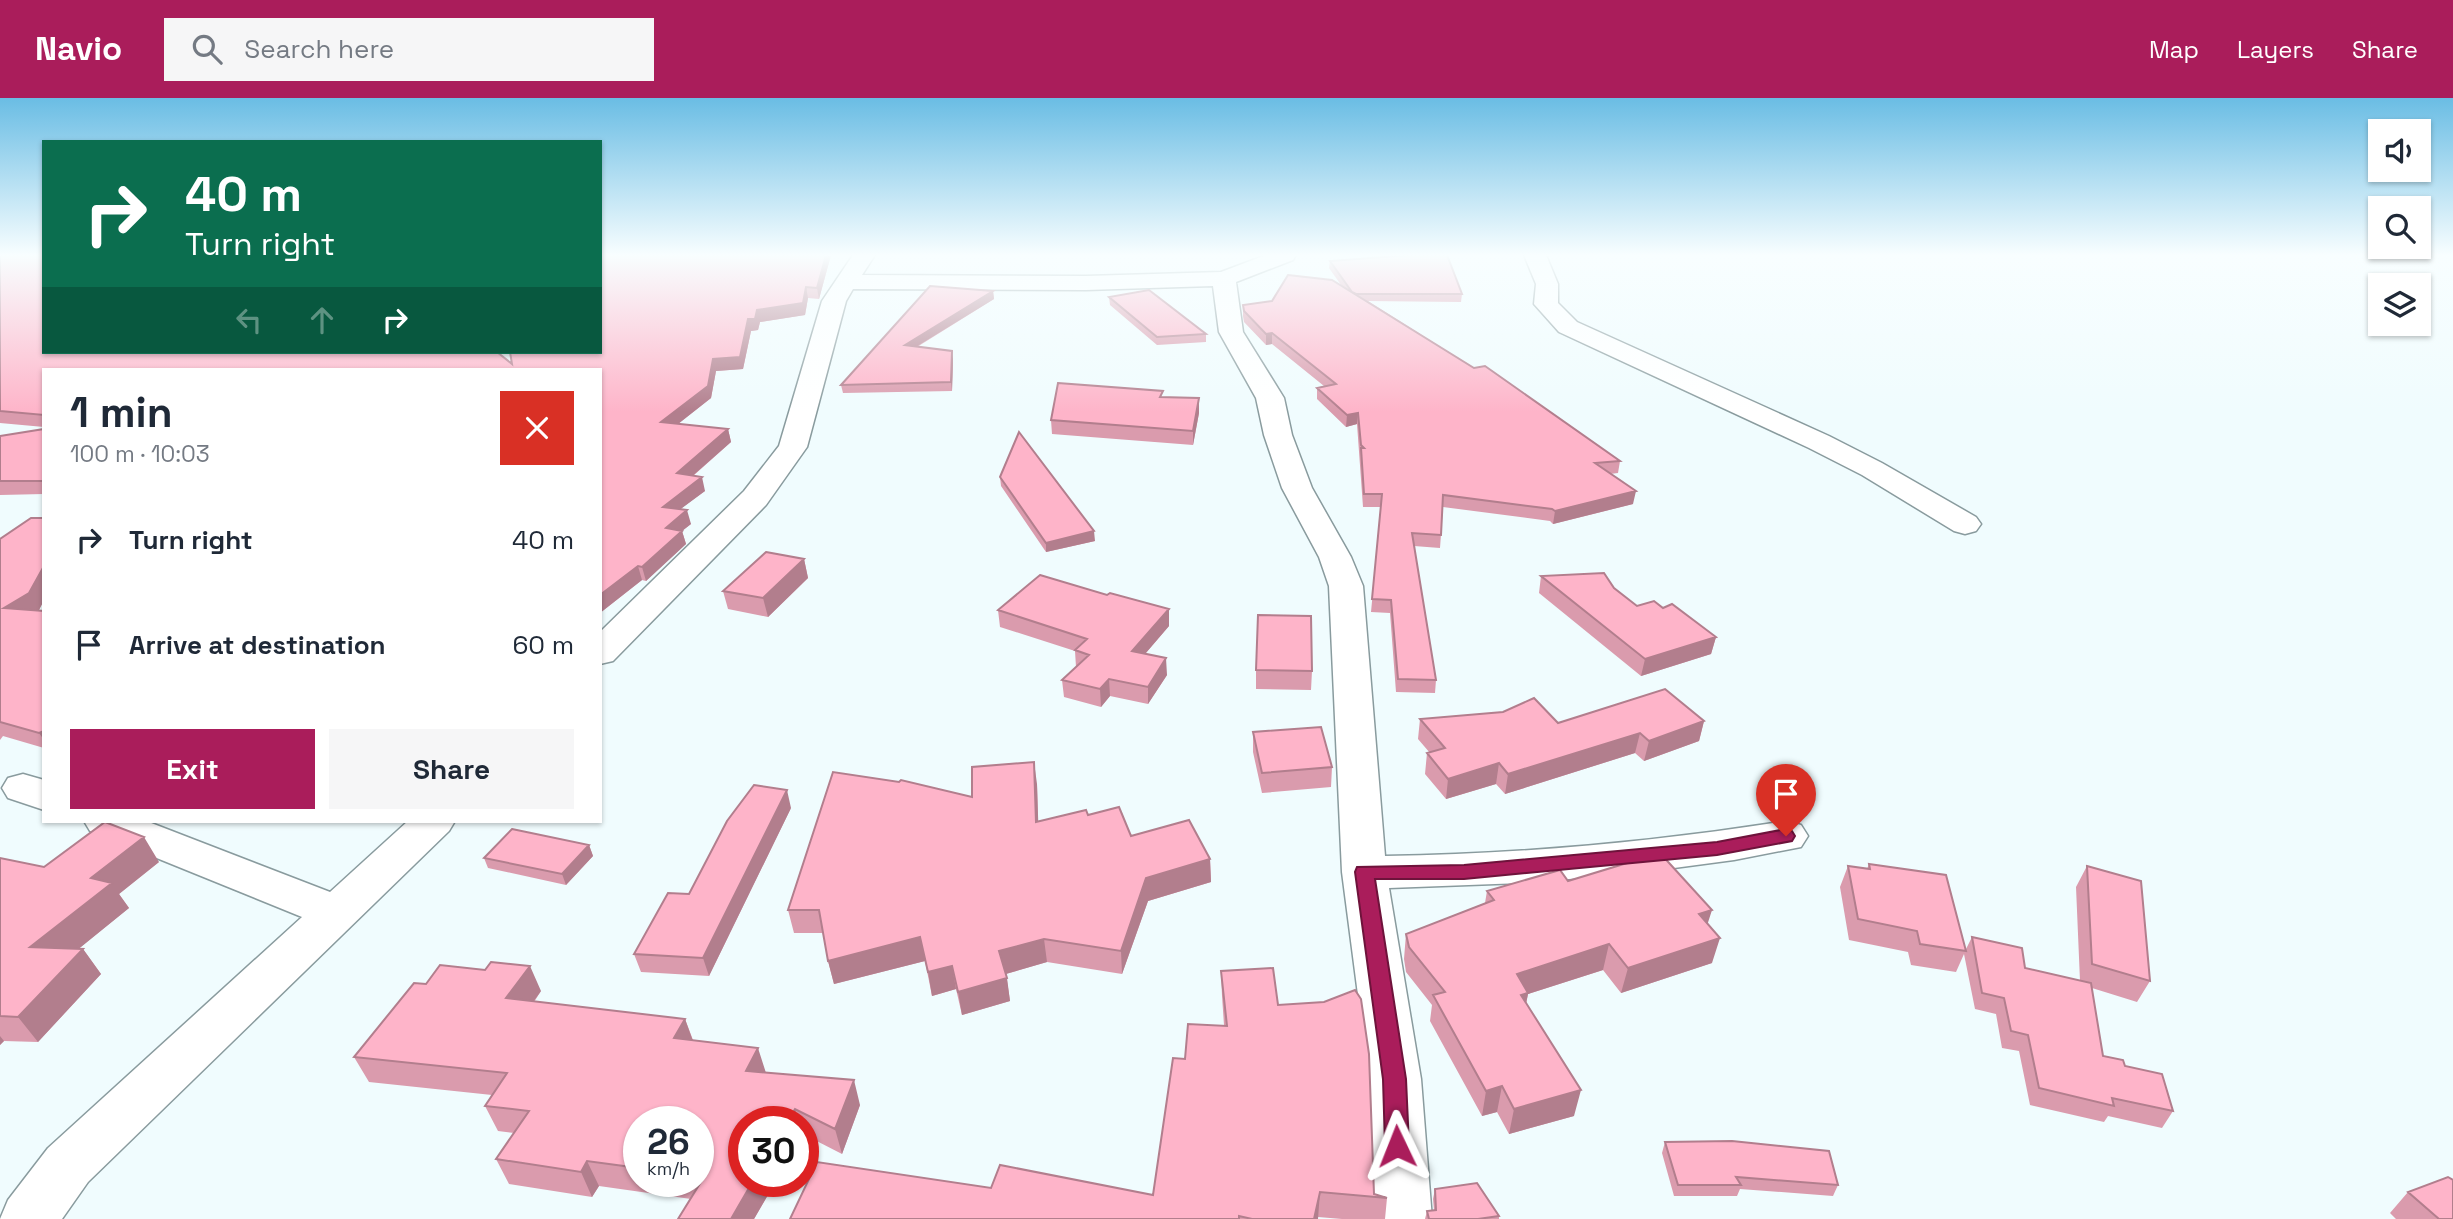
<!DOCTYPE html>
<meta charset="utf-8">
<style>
:root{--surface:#fff;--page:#f6f6f7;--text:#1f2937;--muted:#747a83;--accent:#aa1d5b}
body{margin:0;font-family:"Space Grotesk",sans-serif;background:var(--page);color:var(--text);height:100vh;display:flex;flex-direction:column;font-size:26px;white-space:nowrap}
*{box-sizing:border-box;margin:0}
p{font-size:23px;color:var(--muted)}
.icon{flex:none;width:38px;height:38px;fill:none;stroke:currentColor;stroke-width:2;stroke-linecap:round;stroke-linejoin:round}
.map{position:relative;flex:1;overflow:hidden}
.sheet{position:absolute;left:42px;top:270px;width:560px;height:455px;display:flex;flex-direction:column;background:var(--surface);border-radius:0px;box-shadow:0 2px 5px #0004}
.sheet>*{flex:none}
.top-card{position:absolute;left:42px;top:42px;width:560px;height:214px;border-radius:0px;box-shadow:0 2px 5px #0004;background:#0b6e4f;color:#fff;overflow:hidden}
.fabs{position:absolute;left:2368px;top:21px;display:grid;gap:14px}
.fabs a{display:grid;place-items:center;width:63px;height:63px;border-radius:0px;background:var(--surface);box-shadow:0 2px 5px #0004;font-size:35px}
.speed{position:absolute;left:623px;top:1008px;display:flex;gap:14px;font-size:35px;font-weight:700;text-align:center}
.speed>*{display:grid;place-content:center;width:91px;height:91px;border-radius:50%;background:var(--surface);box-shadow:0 2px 5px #0004;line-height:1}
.speed small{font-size:18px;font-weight:400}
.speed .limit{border:10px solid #d22;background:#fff;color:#111}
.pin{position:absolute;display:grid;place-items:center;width:60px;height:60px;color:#fff;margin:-72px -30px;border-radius:50% 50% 50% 0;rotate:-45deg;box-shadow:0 0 7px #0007}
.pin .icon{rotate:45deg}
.me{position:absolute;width:77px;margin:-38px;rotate:358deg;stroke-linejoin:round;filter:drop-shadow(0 0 5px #0008)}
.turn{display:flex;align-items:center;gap:24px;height:147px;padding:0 28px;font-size:32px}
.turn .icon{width:91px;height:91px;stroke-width:2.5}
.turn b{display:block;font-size:49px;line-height:60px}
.lanes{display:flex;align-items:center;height:66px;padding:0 28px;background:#0003;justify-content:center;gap:35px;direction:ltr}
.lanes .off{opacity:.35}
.round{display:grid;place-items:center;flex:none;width:74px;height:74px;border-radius:0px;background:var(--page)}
.summary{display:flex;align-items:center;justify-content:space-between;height:119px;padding:0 28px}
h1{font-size:42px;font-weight:700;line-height:52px}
.button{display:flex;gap:14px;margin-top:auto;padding:14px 28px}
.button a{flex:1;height:80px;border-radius:0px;background:var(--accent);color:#fff;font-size:28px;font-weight:700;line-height:80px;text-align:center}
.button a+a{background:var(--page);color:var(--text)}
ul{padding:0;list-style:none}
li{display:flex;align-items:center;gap:21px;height:105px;padding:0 28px}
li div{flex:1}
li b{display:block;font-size:26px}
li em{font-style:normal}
header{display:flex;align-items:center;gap:42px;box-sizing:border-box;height:98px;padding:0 35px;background:var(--accent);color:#fff}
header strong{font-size:33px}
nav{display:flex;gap:38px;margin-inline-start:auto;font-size:24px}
.search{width:490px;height:63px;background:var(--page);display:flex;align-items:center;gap:18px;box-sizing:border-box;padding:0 24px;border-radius:0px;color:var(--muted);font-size:26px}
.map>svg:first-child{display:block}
</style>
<header>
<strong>Navio</strong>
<div class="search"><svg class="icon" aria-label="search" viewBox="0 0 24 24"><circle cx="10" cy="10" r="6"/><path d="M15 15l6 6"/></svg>Search here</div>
<nav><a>Map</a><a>Layers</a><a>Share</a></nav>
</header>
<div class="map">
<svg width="2453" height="1121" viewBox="0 0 2453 1121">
<rect width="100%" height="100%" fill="#f0fcfe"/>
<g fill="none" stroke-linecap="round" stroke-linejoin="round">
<defs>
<path id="minor" d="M 853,157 L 875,157 L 862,177 L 1086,178 L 1221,174 L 1266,157 L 1296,157 L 1293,162 L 1236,184 L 1243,234 L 1284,300 L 1292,337 L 1312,390 L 1351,459 L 1363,488 L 1385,758 C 1520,756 1653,744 1786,723 L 1801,727 L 1808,738 L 1801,749 L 1734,762 L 1629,776 L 1522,785 L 1389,790 L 1421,981 L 1432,1121 L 1374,1121 L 1369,981 L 1342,774 L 1329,488 L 1319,459 L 1282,390 L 1264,337 L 1256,300 L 1219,234 L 1213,188 L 1086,192 L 853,191 L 846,203 L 807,349 L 766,407 L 613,563 L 600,566 L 600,534 L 744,393 L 779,348 L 822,203 Z
M 1524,157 L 1546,157 L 1558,186 L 1558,205 L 1577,224 L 1829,338 L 1882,365 L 1976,419 L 1981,426 L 1976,433 L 1965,436 L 1954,433 L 1862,377 L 1809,350 L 1559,234 L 1534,206 L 1536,186 Z
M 23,676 L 44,682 L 44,712 L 8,700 L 2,690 L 8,680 Z
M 84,723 L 146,723 L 330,794 L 408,723 L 455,723 L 449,733 L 88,1084 L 62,1121 L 0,1121 L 8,1102 L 48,1050 L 302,819 L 90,733 Z"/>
</defs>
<!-- minor casing -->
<use href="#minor" stroke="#899b9e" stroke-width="3"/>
<!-- minor -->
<use href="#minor" fill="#fff" fill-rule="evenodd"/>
</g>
<!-- wall -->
<path fill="#da9bad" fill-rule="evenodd" d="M 0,157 L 512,266 L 831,157 L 819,201 L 808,200 L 805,217 L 760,224 L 758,232 L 751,233 L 743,271 L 716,273 L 711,300 L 678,326 L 728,331 L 731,344 L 693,378 L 705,393 L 680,411 L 691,426 L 682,433 L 686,446 L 646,483 L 642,482 L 600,515 L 600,271 L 44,271 L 44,329 L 0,325 Z
M 1405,157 L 1447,157 L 1462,196 L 1461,204 L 1368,203 L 1620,363 L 1618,375 L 1610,376 L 1633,406 L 1553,426 L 1550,423 L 1443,409 L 1440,450 L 1414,448 L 1436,582 L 1435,595 L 1396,594 L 1390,515 L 1371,514 L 1381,409 L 1363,409 L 1357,326 L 1346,329 L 1317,301 L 1317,290 L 1324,288 L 1272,246 L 1266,247 L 1244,224 L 1243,218 L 1243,207 L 1272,203 L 1341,187 L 1329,170 L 1330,163 L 1406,158 Z
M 993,193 L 994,201 L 917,249 L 953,261 L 952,293 L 843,295 L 841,287 Z
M 1109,199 L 1206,236 L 1206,244 L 1157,247 L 1110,207 Z
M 1163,299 L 1199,300 L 1199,315 L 1193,347 L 1052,336 L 1051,322 Z
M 44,331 L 44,396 L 0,397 L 0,338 Z
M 1000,379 L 1095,443 L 1046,454 L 1001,388 Z
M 44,420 L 44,502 L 39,512 L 37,513 L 44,513 L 44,650 L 3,638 L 0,642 L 0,441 Z
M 804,461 L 808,480 L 768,519 L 728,511 L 723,493 Z
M 1541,478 L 1614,490 L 1637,508 L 1663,510 L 1716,539 L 1711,556 L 1641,578 L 1539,495 Z
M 998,512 L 1169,528 L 1145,556 L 1167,577 L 1148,606 L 1110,598 L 1101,609 L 1064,599 L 1062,582 L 1076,569 L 1075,553 L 1000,529 Z
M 1256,572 L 1312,573 L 1311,592 L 1256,591 Z
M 1420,621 L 1558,625 L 1704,623 L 1699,643 L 1644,663 L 1635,655 L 1505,696 L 1496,686 L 1446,701 L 1425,676 L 1427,655 L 1430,655 L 1418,641 Z
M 1253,634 L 1332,669 L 1331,689 L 1262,695 L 1253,654 Z
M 1037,686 L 1038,723 L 1088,717 L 1131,738 L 1210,761 L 1211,784 L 1148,803 L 1122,876 L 1047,864 L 1006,876 L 1010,903 L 962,917 L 956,891 L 932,898 L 925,863 L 834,886 L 828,863 L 823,835 L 794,835 L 788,812 L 972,699 Z
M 791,710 L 709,878 L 641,874 L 634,856 L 689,796 Z
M 589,747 L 593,758 L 566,787 L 488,770 L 484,760 Z
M 0,760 L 44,769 L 159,764 L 119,796 L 129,810 L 78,851 L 83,851 L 101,876 L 38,944 L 4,943 L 0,947 Z
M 1869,766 L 1966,851 L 1972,839 L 2025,870 L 2080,883 L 2076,789 L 2087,768 L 2150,883 L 2137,904 L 2092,890 L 2103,958 L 2125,968 L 2173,1013 L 2162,1030 L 2108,1018 L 2104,1024 L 2030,1007 L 2019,953 L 2002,950 L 1996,916 L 1975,911 L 1964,856 L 1956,874 L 1911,867 L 1908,854 L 1849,842 L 1840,789 L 1848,768 L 1867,771 Z
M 1568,783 L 1708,826 L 1712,865 L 1621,895 L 1603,872 L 1528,896 L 1526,906 L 1574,1018 L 1509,1036 L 1497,1014 L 1482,1018 L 1430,923 L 1432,907 L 1406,874 L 1404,861 L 1406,836 L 1485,805 L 1487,793 Z
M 1221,873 L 1278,907 L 1374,1096 L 1387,1100 L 1385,1121 L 1342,1121 L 1318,1119 L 1318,1121 L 790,1121 L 991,1090 L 1153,1097 L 1185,961 L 1224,927 L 1222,898 Z
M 541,893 L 534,904 L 685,921 L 693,942 L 766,975 L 860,1007 L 842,1056 L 803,1036 L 803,1024 L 744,1024 L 776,1083 L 754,1121 L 678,1121 L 691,1101 L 599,1088 L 592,1099 L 509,1086 L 496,1061 L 514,1035 L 498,1033 L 485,1008 L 492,997 L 369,984 L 354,959 ZM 639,1024 L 698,1024 L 698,1083 L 639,1083 Z
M 1665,1044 L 1838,1087 L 1833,1098 L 1740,1091 L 1737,1098 L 1674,1098 L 1662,1055 Z
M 1435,1091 L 1499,1118 L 1499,1121 L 1425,1121 L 1427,1113 L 1434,1112 L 1433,1101 Z
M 2408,1094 L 2453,1121 L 2396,1121 L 2390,1115 Z"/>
<!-- shaded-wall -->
<path fill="#b27e8d" d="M 826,157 L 831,157 L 819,201 L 817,190 Z
M 806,189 L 808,200 L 805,217 L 760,224 L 758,232 L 751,233 L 743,271 L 716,273 L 711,300 L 664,337 L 661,324 L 713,261 L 757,212 Z
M 993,193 L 994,201 L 906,255 L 905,247 Z
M 1272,235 L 1272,246 L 1266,247 L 1266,236 Z
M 952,253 L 953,261 L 952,293 L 951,284 Z
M 1199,300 L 1199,315 L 1193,347 L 1193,333 Z
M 1358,315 L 1357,326 L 1346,329 L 1347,317 Z
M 728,331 L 731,344 L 681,388 L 677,375 Z
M 702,379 L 705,393 L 666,422 L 663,409 Z
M 1636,393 L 1633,406 L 1553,426 L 1555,413 Z
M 687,412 L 691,426 L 682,433 L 686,446 L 646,483 L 642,469 L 666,430 Z
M 1094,433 L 1095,443 L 1046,454 L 1046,445 Z
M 804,461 L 808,480 L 768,519 L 763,500 Z
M 44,468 L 44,502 L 39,512 L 14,526 L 4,510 Z
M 638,468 L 642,482 L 600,515 L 600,497 Z
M 1169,511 L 1169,528 L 1133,570 L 1132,553 Z
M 1716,539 L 1711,556 L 1641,578 L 1645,561 Z
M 1166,560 L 1167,577 L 1148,606 L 1148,589 Z
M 1109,581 L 1110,598 L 1101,609 L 1100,591 Z
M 1704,623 L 1699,643 L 1644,663 L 1649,643 Z
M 44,633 L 44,642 L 39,635 Z
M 1640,635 L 1635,655 L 1505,696 L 1508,676 Z
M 1034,664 L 1037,686 L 1039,747 L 1036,724 Z
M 1499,665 L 1496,686 L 1446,701 L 1448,681 Z
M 787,692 L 791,710 L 709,878 L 703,860 Z
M 144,739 L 159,764 L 119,796 L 129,810 L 49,875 L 30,849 L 91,780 Z
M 589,747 L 593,758 L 566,787 L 562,776 Z
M 1210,761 L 1211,784 L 1148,803 L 1122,876 L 1121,853 L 1146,780 Z
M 1712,812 L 1704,837 L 1699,816 Z
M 920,839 L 925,863 L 834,886 L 828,863 Z
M 1720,840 L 1712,865 L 1621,895 L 1628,870 Z
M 1044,841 L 1047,864 L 1002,877 L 999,853 Z
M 1609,846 L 1603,872 L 1528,896 L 1523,920 L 1517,876 Z
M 83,851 L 101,876 L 38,944 L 18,919 Z
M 530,868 L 541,893 L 518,925 L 506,900 Z
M 952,868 L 956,891 L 932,898 L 928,874 Z
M 1007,880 L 1010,903 L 962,917 L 958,894 Z
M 685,921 L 694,946 L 674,940 Z
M 0,938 L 4,943 L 0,947 Z
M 758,950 L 766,975 L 746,973 Z
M 854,982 L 860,1007 L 842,1056 L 835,1031 Z
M 1502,988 L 1497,1014 L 1482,1018 L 1486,993 Z
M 1581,992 L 1574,1018 L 1509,1036 L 1514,1011 Z
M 795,1011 L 799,1024 L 788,1024 Z
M 587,1063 L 599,1088 L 592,1099 L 581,1074 Z
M 753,1083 L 776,1083 L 754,1121 L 731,1121 Z
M 1320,1094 L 1318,1121 L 1314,1121 Z"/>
<!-- building -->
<path fill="#feb4c9" stroke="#b27e8d" stroke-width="2" d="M 0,157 L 44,157 L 44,254 L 497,254 L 512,266 L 510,254 L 600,254 L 600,157 L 826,157 L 817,190 L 806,189 L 803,205 L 757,212 L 755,221 L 748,221 L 740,259 L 713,261 L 708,288 L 661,324 L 728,331 L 677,375 L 702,379 L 663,409 L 687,412 L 666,430 L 682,433 L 642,469 L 638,468 L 600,497 L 600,271 L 44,271 L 44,317 L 0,313 Z
M 1409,157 L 1447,157 L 1462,196 L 1356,196 L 1352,194 L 1330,163 Z
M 1288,177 L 1332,182 L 1474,270 L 1485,268 L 1620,363 L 1595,365 L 1636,393 L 1555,413 L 1552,411 L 1443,397 L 1441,437 L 1412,435 L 1436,582 L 1398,581 L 1391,502 L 1372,501 L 1382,396 L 1364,396 L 1361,350 L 1364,350 L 1361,347 L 1358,315 L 1347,317 L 1317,290 L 1336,286 L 1272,235 L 1266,236 L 1244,213 L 1243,207 L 1272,203 Z
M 930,188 L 993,193 L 905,247 L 952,253 L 951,284 L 841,287 Z
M 1149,192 L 1206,236 L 1157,239 L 1109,199 Z
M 1058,285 L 1163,293 L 1160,299 L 1199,300 L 1193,333 L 1051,322 Z
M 44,331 L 44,383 L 0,383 L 0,338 Z
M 1019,334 L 1094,433 L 1046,445 L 1000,379 Z
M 31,420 L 44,420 L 44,468 L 29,495 L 4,510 L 44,513 L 44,633 L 39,635 L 0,624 L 0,441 Z
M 766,454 L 804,461 L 763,500 L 723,493 Z
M 1604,475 L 1614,490 L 1637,508 L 1654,503 L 1663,510 L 1672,506 L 1716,539 L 1645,561 L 1541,478 Z
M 1040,477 L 1107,497 L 1110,495 L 1169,511 L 1132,553 L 1166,560 L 1148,589 L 1109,581 L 1100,591 L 1062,582 L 1089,557 L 1075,552 L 1087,541 L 998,512 Z
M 1258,517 L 1311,518 L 1312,573 L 1256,572 Z
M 1665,591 L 1704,623 L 1649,643 L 1640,635 L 1508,676 L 1499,665 L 1448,681 L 1427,655 L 1445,650 L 1420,621 L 1503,614 L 1534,600 L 1558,625 Z
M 1321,629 L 1332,669 L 1262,675 L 1253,634 Z
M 1034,664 L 1036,724 L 1086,712 L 1088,717 L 1119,709 L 1131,738 L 1189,722 L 1210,761 L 1146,780 L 1121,853 L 1044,841 L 999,853 L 1007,880 L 958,894 L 952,868 L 928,874 L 920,839 L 828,863 L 819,812 L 788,812 L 833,674 L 899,684 L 901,682 L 972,699 L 972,669 Z
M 754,687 L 787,692 L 703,860 L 634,856 L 668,795 L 689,796 L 727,723 Z
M 105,724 L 144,739 L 91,780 L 112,785 L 30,849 L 83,851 L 18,919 L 0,918 L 0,760 L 44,769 Z
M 512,731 L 589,747 L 562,776 L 484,760 Z
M 1660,755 L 1712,812 L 1699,816 L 1720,840 L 1628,870 L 1609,846 L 1517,876 L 1528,895 L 1521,897 L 1581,992 L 1514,1011 L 1502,988 L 1486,993 L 1433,897 L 1445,894 L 1409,849 L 1406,836 L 1494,802 L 1487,793 L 1560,772 L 1568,783 Z
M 1869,766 L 1946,777 L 1966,853 L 1920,846 L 1917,833 L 1858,821 L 1848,768 L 1870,771 Z
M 2087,768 L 2141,783 L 2150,883 L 2092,866 Z
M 1972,839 L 2022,850 L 2025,870 L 2091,885 L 2103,958 L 2123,962 L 2125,968 L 2162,976 L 2173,1013 L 2112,1000 L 2114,1008 L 2039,990 L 2028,937 L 2011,933 L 2004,900 L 1982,895 Z
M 491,864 L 530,868 L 506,900 L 685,921 L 674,940 L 758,950 L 746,973 L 854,982 L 835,1031 L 795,1011 L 788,1024 L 744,1024 L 744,1083 L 753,1083 L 731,1121 L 678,1121 L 704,1079 L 698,1078 L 698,1024 L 639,1024 L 639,1070 L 587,1063 L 581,1074 L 496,1061 L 529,1013 L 485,1008 L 507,975 L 354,959 L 414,885 L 426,886 L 440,867 L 485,872 Z
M 1273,870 L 1278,907 L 1324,904 L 1355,892 L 1361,901 L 1369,956 L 1374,1096 L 1387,1100 L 1320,1094 L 1314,1121 L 1252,1121 L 1239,1118 L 1239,1121 L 790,1121 L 817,1064 L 991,1090 L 1000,1067 L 1153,1097 L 1173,960 L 1185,961 L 1188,926 L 1227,928 L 1221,873 Z
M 1732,1043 L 1829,1053 L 1838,1087 L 1736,1079 L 1741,1087 L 1678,1087 L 1665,1044 Z
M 2448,1079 L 2453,1082 L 2453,1121 L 2439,1121 L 2408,1094 Z
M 1477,1085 L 1499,1118 L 1478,1121 L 1429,1121 L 1427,1113 L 1436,1112 L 1435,1091 Z"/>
<!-- sky -->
<linearGradient id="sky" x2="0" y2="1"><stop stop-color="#6abde4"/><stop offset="0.5" stop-color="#f8feff"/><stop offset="1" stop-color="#f8feff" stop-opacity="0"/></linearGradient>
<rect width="2453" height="314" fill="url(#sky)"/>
<!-- route -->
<path fill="#aa1d5b" stroke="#6e133b" stroke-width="2" d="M 1786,731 L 1792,733 L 1795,738 L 1792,743 L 1717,757 L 1464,781 L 1375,781 L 1406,981 L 1409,1048 L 1405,1055 L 1397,1058 L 1389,1055 L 1385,1048 L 1383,981 L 1355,774 L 1357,769 L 1464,767 L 1717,744 Z"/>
</svg>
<div class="fabs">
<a><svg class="icon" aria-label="sound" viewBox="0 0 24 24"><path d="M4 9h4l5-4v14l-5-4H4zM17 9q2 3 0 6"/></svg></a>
<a><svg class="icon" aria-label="search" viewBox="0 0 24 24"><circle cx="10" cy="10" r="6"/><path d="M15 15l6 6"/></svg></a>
<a><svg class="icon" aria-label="layers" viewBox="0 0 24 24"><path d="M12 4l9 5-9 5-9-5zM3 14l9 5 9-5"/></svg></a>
</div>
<div class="speed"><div>26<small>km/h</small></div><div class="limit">30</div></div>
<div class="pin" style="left:1786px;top:738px;background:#d93025"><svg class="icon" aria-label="arrive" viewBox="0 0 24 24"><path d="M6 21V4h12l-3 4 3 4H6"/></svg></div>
<svg class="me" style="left:1397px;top:1048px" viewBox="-20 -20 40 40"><path d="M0-17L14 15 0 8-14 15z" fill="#aa1d5b" stroke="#fff" stroke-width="4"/></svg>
<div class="top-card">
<div class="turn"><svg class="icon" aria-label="right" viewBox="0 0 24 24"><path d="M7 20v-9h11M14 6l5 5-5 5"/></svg><div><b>40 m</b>Turn right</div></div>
<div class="lanes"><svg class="icon off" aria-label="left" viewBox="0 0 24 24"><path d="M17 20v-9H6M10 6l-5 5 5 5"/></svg><svg class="icon off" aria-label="ahead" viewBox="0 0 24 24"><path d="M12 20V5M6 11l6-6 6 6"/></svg><svg class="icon" aria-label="right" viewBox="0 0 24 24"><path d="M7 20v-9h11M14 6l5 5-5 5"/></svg></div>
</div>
<section class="sheet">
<div class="summary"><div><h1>1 min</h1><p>100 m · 10:03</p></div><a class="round" style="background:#d93025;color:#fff"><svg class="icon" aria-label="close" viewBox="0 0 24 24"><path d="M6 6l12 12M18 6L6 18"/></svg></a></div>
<ul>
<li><svg class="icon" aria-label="right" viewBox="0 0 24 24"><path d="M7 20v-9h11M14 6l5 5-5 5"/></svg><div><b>Turn right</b></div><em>40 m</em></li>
<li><svg class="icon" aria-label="arrive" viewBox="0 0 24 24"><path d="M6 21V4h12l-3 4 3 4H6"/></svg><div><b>Arrive at destination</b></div><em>60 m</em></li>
</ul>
<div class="button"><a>Exit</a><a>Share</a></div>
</section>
</div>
